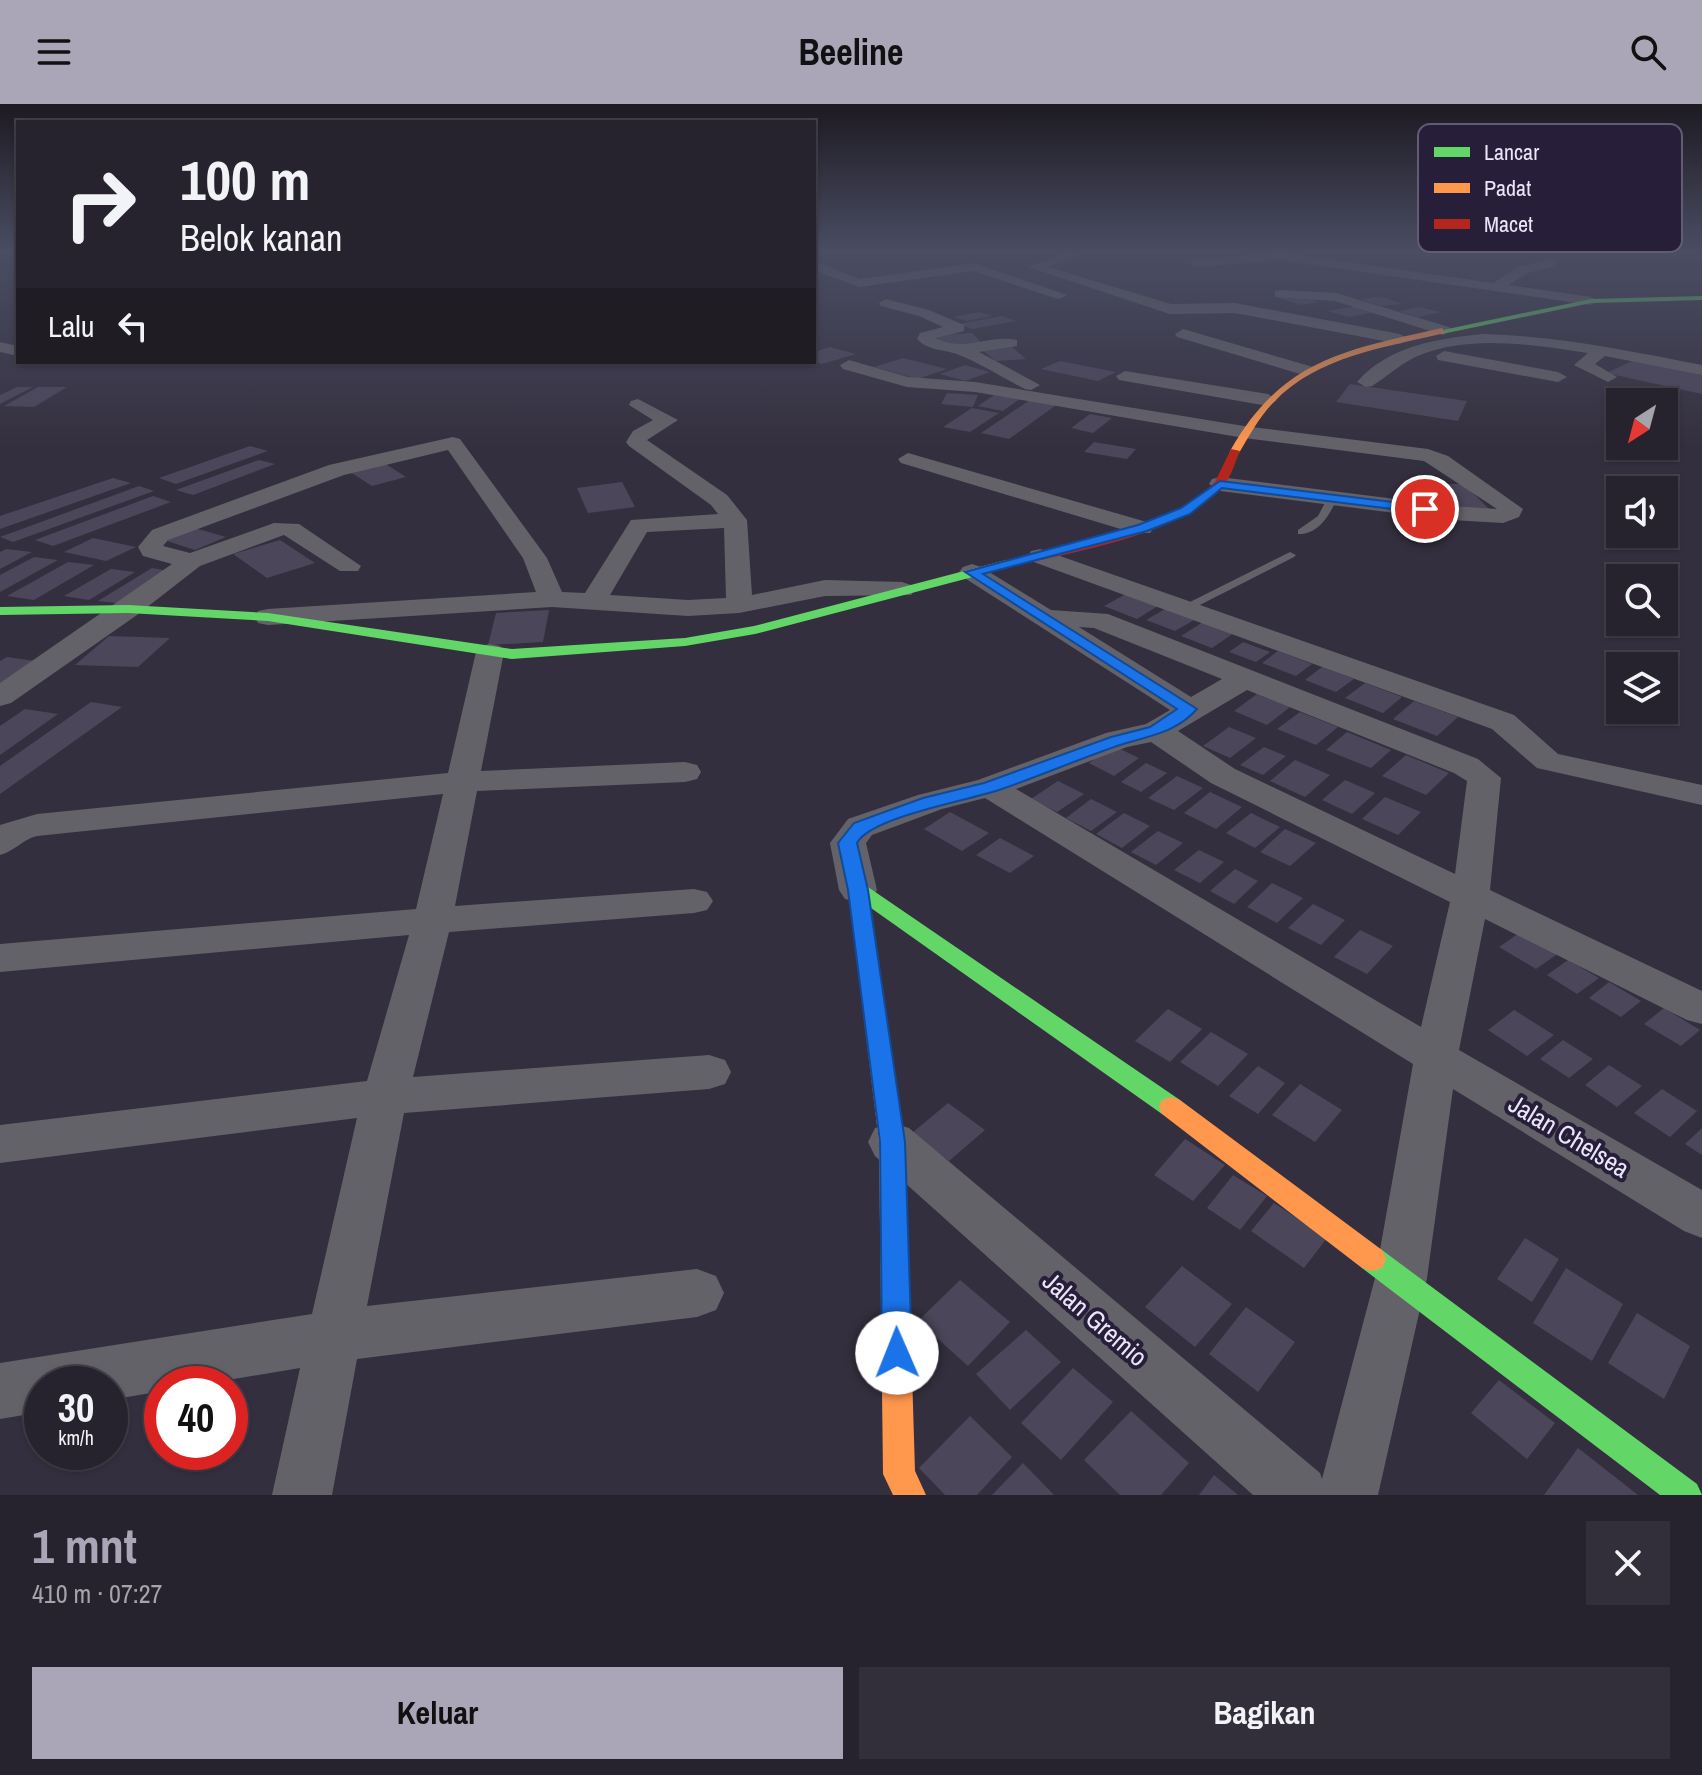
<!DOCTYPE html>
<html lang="id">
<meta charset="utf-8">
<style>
:root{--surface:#27232e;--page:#332f3a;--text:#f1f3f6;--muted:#a4a4aa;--line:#43404a;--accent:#aaa6b7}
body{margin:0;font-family:"Archivo Narrow",sans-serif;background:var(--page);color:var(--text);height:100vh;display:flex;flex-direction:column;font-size:30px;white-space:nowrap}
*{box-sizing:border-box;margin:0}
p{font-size:26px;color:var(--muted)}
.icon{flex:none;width:44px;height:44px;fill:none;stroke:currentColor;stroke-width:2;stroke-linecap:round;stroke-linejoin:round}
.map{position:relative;height:1391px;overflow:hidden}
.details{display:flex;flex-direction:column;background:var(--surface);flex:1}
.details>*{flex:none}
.hud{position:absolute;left:16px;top:16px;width:800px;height:244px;border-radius:0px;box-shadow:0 2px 6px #0004,0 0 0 2px var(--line);background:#27232e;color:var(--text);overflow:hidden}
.needle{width:52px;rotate:216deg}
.controls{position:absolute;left:1606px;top:284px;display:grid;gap:16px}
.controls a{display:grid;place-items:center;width:72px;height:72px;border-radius:0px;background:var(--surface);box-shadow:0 2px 6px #0004,0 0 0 2px var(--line);font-size:40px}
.speed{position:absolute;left:24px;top:1262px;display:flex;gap:16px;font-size:40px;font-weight:700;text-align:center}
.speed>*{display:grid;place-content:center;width:104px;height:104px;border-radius:50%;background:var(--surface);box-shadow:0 2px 6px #0004,0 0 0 2px var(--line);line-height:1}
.speed small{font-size:20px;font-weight:400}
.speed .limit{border:12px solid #d22;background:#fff;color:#111}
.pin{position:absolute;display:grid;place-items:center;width:68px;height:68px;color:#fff;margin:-34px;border:4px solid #fff;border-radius:50%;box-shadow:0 2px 8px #0007}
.me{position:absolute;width:88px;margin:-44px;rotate:359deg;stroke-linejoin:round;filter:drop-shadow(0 0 6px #0008)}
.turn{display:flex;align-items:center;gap:28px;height:168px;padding:0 32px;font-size:36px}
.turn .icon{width:104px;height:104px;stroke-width:2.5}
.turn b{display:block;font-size:56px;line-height:68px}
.then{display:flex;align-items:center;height:76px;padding:0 32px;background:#0003;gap:16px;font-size:30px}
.round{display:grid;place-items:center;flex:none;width:84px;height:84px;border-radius:0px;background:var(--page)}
.summary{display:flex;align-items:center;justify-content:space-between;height:136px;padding:0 32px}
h1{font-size:48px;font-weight:800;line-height:60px;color:var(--accent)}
.cta{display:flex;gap:16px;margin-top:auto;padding:16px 32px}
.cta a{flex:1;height:92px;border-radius:0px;background:var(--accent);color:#111;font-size:32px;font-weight:800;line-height:92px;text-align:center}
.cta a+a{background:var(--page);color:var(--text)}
header{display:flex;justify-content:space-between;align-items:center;height:104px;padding:0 32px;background:var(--accent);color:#111;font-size:36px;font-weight:800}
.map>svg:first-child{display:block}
</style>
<header><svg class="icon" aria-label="menu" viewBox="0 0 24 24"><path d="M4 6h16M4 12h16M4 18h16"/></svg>Beeline<svg class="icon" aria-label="search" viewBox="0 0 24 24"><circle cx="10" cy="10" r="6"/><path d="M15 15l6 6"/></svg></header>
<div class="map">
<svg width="1702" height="1391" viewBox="0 0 1702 1391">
<rect width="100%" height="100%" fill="#342f3e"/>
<!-- building -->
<path fill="#4c465a" d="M 1297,191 L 1320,198 L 1301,201 L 1278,194 Z
M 1382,193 L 1402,200 L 1380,202 L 1361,195 Z
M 1355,202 L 1376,208 L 1349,213 L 1328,207 Z
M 1419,203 L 1441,208 L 1419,213 L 1398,207 Z
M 980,208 L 992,212 L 966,217 L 953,213 Z
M 1002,212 L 1016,217 L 972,225 L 959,220 Z
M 972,229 L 982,239 L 944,241 L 935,231 Z
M 830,243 L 856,250 L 822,260 L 814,258 L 814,248 Z
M 1012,243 L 1026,255 L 996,257 L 982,246 Z
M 903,254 L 947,265 L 918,275 L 874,263 Z
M 1637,255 L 1702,268 L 1702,290 L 1606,269 Z
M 1060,257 L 1116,268 L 1098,277 L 1041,265 Z
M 965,261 L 990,268 L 965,277 L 940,270 Z
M 1350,280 L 1467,297 L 1458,317 L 1336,298 Z
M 17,283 L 33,283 L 0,300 L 0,291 Z
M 38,283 L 67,283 L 34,303 L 4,302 Z
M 1000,287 L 1025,291 L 1003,307 L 978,302 Z
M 947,289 L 978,291 L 973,303 L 941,300 Z
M 1033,294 L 1059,299 L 1009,335 L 981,329 Z
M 972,304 L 999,309 L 970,328 L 943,323 Z
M 1090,310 L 1112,314 L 1093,329 L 1071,324 Z
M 1094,338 L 1136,345 L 1127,355 L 1084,348 Z
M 250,342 L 268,347 L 176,380 L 159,374 Z
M 259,356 L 275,360 L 193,391 L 176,386 Z
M 381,357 L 406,373 L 372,382 L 347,366 Z
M 113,374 L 131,379 L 0,425 L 0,412 Z
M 622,378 L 635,403 L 588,409 L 577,384 Z
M 1420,380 L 1464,380 L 1489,405 L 1443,405 Z
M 139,382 L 154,387 L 13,438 L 0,433 Z
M 153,392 L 171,398 L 53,442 L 35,436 Z
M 191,423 L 226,433 L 195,446 L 161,435 Z
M 93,434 L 136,443 L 106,457 L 64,448 Z
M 280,436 L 315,459 L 267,474 L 233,450 Z
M 6,445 L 32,448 L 0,465 L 0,448 Z
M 34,453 L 58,456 L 0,488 L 0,471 Z
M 68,458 L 94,461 L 34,496 L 7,492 Z
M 152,464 L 169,467 L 116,499 L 98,497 Z
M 111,465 L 135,468 L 89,496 L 64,492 Z
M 1126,490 L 1158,502 L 1137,515 L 1104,502 Z
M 1165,505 L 1194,516 L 1175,527 L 1146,516 Z
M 549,506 L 543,538 L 488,541 L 496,509 Z
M 1203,518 L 1234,529 L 1212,544 L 1181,532 Z
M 109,532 L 170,534 L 138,563 L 75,561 Z
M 1243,538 L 1270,548 L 1256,558 L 1229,548 Z
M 1278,547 L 1312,560 L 1296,572 L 1262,559 Z
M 7,553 L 42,558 L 0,583 L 0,557 Z
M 1322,563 L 1354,575 L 1336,588 L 1305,576 Z
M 1365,579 L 1402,593 L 1383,609 L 1345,594 Z
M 1257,590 L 1290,603 L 1267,621 L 1234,607 Z
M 1414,597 L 1458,613 L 1437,632 L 1393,615 Z
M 91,598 L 122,603 L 0,690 L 0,662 Z
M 25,605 L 58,610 L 0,651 L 0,622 Z
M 1300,608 L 1338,623 L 1316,641 L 1277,625 Z
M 1229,623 L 1256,634 L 1230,654 L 1203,642 Z
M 1347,628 L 1391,646 L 1371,664 L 1326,646 Z
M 1114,642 L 1139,654 L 1114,672 L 1089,659 Z
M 1264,643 L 1286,652 L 1263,671 L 1240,661 Z
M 1406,651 L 1449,669 L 1426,691 L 1382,672 Z
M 1295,656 L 1330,671 L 1305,693 L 1270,677 Z
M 1146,659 L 1167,669 L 1141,688 L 1121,678 Z
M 1177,672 L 1203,684 L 1174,706 L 1148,694 Z
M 1345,676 L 1375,689 L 1352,710 L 1322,696 Z
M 1058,677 L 1084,690 L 1057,708 L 1031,695 Z
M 1210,688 L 1242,703 L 1216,725 L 1184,709 Z
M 1385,693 L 1421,708 L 1398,731 L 1362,715 Z
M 1091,695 L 1117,708 L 1091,727 L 1066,714 Z
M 950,708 L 989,729 L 962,747 L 924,725 Z
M 1124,709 L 1150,722 L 1122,744 L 1096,730 Z
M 1251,709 L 1280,723 L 1255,744 L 1226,729 Z
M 1285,725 L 1316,739 L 1290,762 L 1260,748 Z
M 1158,727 L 1183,739 L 1156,761 L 1131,748 Z
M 1000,734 L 1034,752 L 1010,769 L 976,751 Z
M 1199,746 L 1224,758 L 1200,779 L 1174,766 Z
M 1235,765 L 1258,777 L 1234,800 L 1210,787 Z
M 1272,779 L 1303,794 L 1277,819 L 1247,803 Z
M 1313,800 L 1345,816 L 1321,841 L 1288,824 Z
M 1360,826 L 1393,842 L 1367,870 L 1334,853 Z
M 1522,827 L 1559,849 L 1536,865 L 1499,843 Z
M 1568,856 L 1599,874 L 1577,890 L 1547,871 Z
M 1609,878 L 1641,897 L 1621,913 L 1589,894 Z
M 1664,904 L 1700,926 L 1681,942 L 1644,920 Z
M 1168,905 L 1202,925 L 1170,958 L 1135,937 Z
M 1514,906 L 1554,931 L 1527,952 L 1488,926 Z
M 1211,928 L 1248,950 L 1218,982 L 1180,958 Z
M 1563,936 L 1593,955 L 1569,974 L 1540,955 Z
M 1609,961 L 1642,982 L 1617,1003 L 1585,981 Z
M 1258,962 L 1285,979 L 1258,1010 L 1229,992 Z
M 1300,980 L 1342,1006 L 1315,1038 L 1272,1011 Z
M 1662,985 L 1697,1007 L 1670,1033 L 1634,1009 Z
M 948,999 L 985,1026 L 949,1057 L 912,1029 Z
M 1702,1024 L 1702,1051 L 1685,1040 Z
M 1185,1035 L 1225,1061 L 1193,1097 L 1154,1071 Z
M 1233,1071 L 1267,1092 L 1240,1126 L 1207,1104 Z
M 1274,1099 L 1327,1134 L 1304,1164 L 1251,1127 Z
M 1525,1134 L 1559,1155 L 1532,1198 L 1497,1175 Z
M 1182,1162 L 1232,1200 L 1195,1243 L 1145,1203 Z
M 1566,1164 L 1623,1200 L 1592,1257 L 1533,1219 Z
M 960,1176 L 1010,1218 L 968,1262 L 918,1217 Z
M 1246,1203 L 1295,1238 L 1258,1288 L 1209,1250 Z
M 1637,1209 L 1690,1242 L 1664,1295 L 1608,1259 Z
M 1026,1226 L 1061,1258 L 1010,1306 L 976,1270 Z
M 1073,1264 L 1113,1298 L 1061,1356 L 1021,1319 Z
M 1499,1276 L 1555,1319 L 1527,1355 L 1471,1309 Z
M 1131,1307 L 1189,1359 L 1161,1391 L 1120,1391 L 1084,1356 Z
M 970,1312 L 1012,1353 L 977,1391 L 945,1391 L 919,1364 Z
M 1578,1344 L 1638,1391 L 1544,1391 Z
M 1023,1359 L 1054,1391 L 992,1391 Z
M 1214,1371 L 1238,1391 L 1199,1391 Z"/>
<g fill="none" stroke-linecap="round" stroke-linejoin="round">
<!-- lane -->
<path fill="#646269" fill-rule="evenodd" d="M 1329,391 L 1338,393 C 1330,410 1319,431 1298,430 L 1298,426 L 1318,412 Z
M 1290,448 L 1296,451 L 1294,453 L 1190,506 L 1182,506 L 1180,503 Z"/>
<!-- street -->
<path fill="#646269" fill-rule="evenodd" d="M 1064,149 L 1082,149 L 1048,163 L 1171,200 L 1235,199 L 1400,230 L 1408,235 L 1400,240 L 1235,209 L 1170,210 L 1028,163 Z
M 1285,149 L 1493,179 L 1518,163 L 1550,155 L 1555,156 L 1555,162 L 1528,169 L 1508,181 L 1591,193 L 1598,197 L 1591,201 L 1280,156 L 1196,163 L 1189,159 L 1196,155 Z
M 814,157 L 860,175 L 974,159 L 1067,191 L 1060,195 L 1055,194 L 973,167 L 859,183 L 814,166 Z
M 1280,186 L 1336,189 L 1449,223 L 1451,226 L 1443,231 L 1335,197 L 1275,193 L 1275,187 Z
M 886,195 L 929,206 L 964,221 L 964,227 L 936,234 C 963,249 990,230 1017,236 L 1017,242 L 979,248 L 1040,281 L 1031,286 L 1025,285 C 1003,274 980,259 957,250 C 942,245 929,247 917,235 L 920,229 L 943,223 L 919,212 L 881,202 L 879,199 Z
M 1183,225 L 1313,263 L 1316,267 L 1307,272 L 1177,233 L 1175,230 Z
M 1484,230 C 1558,232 1629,247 1702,261 L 1702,271 L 1605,252 L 1595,260 L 1617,273 L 1608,278 L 1574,261 L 1588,249 C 1535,241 1471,230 1420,251 C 1402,258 1388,272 1372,282 L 1366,283 L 1357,278 C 1388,242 1439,234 1484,230 Z
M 0,238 L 18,242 L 18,252 L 0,248 Z
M 1444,247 L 1558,268 L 1567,273 L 1558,278 L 1438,256 L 1436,252 Z
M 849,256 L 908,273 L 975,278 L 1244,322 L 1428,345 L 1448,352 L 1523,405 L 1519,413 L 1503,419 L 1451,416 L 1220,387 L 1209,380 L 1212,375 L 1220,373 L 1451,402 L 1497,405 L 1424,357 L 1244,334 L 975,288 L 907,283 L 843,265 L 840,261 Z
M 1125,267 L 1268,290 L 1277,296 L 1268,302 L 1119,276 L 1116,272 Z
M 638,295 L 678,316 L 647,336 L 727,391 L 747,416 L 752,491 L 825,476 L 902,478 L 911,481 L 915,486 L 911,491 L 825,492 L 739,509 L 688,512 L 552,503 L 268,521 L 258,519 L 255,513 L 258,507 L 268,505 L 536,488 L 523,454 L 448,346 L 344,371 L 168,436 L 163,442 L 190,449 L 274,419 L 299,420 L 361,462 L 358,467 L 340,467 L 284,431 L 200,462 L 137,511 L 11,599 L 0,602 L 0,579 L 172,460 L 143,452 L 138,443 L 152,426 L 329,361 L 453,333 L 460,335 L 547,454 L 562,488 L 585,489 L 631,416 L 718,410 L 711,401 L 629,342 L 626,338 L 633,327 L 653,316 L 629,301 L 631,297 ZM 724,424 L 726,494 L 688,496 L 610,491 L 647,428 Z
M 908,349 L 1150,419 L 1154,424 L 1150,429 L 1134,429 L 901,359 L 898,355 Z
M 1040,445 L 1514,611 L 1558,650 L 1702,681 L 1702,701 L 1537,664 L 1492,625 L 1031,457 L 1028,452 L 1031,447 Z
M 972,460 L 981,463 L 1051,506 L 1108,510 L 1478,655 L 1501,674 L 1490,786 L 1702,887 L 1702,920 L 1687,916 L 1485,815 L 1459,946 L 1702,1086 L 1702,1134 L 1684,1127 L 1453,985 L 1427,1174 L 1378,1391 L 1253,1391 L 875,1052 L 868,1038 L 875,1024 L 892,1019 L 909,1024 L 1320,1369 L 1322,1375 L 1375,1174 L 1413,960 L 985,694 L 942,705 L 872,731 L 866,739 L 877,786 L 871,795 L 858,798 L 845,795 L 839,786 L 830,739 L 848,715 L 918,691 L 978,676 L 1106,629 L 1146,620 L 1170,606 L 963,473 L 959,468 L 963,463 ZM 1079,523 L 1094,524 L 1222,575 L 1191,593 ZM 1247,586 L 1454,669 L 1467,677 L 1455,770 L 1235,665 L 1178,627 ZM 1151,638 L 1211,679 L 1450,798 L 1421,923 L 1016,685 L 1127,643 Z
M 490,540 L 500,542 L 504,548 L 481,667 L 685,658 L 697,661 L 701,668 L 697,675 L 685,678 L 477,687 L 455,802 L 694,785 L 707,788 L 713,797 L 707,806 L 694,809 L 449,828 L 413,973 L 709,951 L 725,956 L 731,968 L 725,980 L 709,985 L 404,1009 L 367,1202 L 697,1165 L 716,1172 L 724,1189 L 716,1206 L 697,1213 L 357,1255 L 332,1391 L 272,1391 L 300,1264 L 204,1280 L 162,1280 L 162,1287 L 110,1296 L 110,1280 L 42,1280 L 42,1308 L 0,1315 L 0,1259 L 312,1210 L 357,1014 L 0,1059 L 0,1021 L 367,977 L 409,831 L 0,868 L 0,840 L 416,805 L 443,690 L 37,732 C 23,735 15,747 0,751 L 0,721 L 37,710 L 448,669 L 476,548 L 480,542 Z"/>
<!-- fast -->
<path fill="#63d668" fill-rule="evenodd" d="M 1702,192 L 1702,196 L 1591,199 L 1442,230 L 1438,227 L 1591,195 Z
M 1006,456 L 1013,460 L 1011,463 L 755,530 L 685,542 L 512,555 L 268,517 L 128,509 L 0,511 L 0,503 L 128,501 L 268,509 L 512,545 L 685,534 L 754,522 Z
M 858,780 L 865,781 L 1180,996 L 1183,1003 L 1180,1010 L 1171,1013 L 1162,1010 L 871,804 L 894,964 L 890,970 L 882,973 L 874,970 L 870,964 L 848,786 Z
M 1372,1143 L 1382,1146 L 1697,1380 L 1702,1391 L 1660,1391 L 1362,1164 L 1358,1155 L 1362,1146 Z"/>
<!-- slow -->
<path fill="#ff974d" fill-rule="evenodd" d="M 1442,224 L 1445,229 C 1387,243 1317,252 1274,298 C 1259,313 1250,331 1239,349 L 1230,347 C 1282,255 1345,246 1442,224 Z
M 882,955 L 890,958 L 894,964 L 905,1038 L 915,1367 L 926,1391 L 893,1391 L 883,1370 L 879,1038 L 870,964 L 874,958 Z
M 1171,993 L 1180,996 L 1382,1146 L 1386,1155 L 1382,1164 L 1372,1167 L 1362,1164 L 1162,1010 L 1159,1003 L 1162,996 Z"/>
<!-- jam -->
<path fill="#b3261e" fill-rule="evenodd" d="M 1231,345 L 1240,347 C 1235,358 1232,371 1224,381 C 1185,431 1066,449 1006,464 L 999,460 L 1116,429 L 1175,407 L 1198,393 L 1215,378 Z"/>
</g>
<!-- sky -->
<linearGradient id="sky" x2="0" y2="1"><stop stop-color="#1d1a22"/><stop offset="0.43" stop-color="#4a4d63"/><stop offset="1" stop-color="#4a4d63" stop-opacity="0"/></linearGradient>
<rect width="1702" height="344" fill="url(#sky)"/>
<!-- route -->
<path fill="#1a73e8" stroke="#114b97" stroke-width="2" d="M 1220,377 L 1425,402 L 1432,405 L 1425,409 L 1222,384 L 1190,410 L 1147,427 L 983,470 L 1197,605 C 1176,629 1148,632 1120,641 C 1079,655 1040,672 999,686 C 970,696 870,713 857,739 L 868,786 L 905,1038 L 912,1249 L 907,1259 L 897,1264 L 886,1259 L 882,1249 L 880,1038 L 848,786 L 838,739 L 854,719 L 923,694 L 984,679 L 1111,633 L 1150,623 L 1177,605 L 965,468 L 1138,421 L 1181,404 Z"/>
<g text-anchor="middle" stroke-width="8" stroke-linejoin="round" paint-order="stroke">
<!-- near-street labels -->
<g font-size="26" fill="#eae6f8" stroke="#271f39">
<text transform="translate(1569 1032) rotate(31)" y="9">Jalan Chelsea</text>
<text transform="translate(1095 1215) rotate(41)" y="9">Jalan Gremio</text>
</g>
</g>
<!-- legend -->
<rect x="1418" y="20" width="264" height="128" rx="12" fill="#271f39" stroke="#625b72" stroke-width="2"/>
<rect x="1434" y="43" width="36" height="10" fill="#63d668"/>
<rect x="1434" y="79" width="36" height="10" fill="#ff974d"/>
<rect x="1434" y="115" width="36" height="10" fill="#b3261e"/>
<g font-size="22" fill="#eae6f8">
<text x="1484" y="56">Lancar</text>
<text x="1484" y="92">Padat</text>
<text x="1484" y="128">Macet</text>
</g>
</svg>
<div class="controls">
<a><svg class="needle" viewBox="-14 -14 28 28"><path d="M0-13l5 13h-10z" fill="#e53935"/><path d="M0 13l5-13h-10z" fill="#a4a4aa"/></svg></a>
<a><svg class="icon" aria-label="sound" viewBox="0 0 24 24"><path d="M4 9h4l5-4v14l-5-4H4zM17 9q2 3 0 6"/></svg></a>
<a><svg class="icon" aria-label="search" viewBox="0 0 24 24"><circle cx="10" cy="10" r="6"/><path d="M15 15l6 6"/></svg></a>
<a><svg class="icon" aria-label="layers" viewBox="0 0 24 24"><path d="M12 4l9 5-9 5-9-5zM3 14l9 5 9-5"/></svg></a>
</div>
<div class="speed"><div>30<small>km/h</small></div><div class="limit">40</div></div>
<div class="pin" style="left:1425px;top:405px;background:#d93025"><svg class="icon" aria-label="arrive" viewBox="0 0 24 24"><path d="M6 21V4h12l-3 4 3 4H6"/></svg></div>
<svg class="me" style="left:897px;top:1249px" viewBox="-20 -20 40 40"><circle r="19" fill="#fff"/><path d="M0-13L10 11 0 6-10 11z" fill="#1a73e8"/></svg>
<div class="hud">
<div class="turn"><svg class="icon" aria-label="right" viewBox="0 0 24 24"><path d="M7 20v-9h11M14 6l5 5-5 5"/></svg><div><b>100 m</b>Belok kanan</div></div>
<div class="then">Lalu<svg class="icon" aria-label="left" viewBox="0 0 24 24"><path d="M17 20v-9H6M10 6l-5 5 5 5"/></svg></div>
</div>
</div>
<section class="details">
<div class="summary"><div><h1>1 mnt</h1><p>410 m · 07:27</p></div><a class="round"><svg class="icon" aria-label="close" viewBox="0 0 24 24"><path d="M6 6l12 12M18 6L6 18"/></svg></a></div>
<div class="cta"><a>Keluar</a><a>Bagikan</a></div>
</section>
